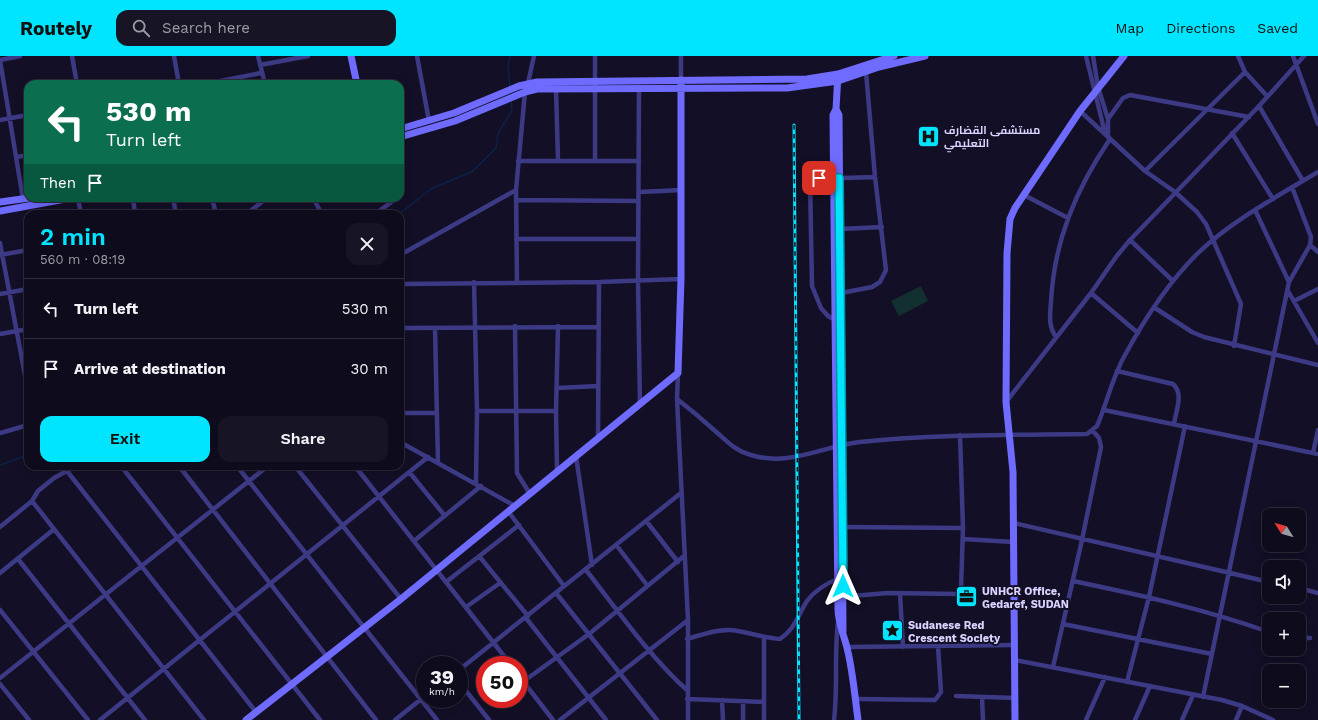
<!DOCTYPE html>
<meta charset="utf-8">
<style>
:root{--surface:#0e0b1c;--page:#171425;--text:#f1f3f6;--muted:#9b9ba3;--line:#2e2b3b;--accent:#00e5ff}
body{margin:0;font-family:"Work Sans",Cairo,sans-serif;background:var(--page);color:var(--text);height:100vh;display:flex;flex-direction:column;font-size:15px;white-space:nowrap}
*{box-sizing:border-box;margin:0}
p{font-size:13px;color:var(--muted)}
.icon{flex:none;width:22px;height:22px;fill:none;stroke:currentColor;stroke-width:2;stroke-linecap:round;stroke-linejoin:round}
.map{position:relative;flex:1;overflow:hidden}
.panel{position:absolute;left:24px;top:154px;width:380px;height:260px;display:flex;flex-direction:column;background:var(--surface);border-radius:12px;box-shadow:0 2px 10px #0003,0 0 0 1px var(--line)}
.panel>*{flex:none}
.guide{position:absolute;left:24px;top:24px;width:380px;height:122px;border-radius:12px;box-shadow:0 2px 10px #0003,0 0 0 1px var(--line);background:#0b6e4f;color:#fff;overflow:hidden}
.needle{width:26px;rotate:307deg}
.fabs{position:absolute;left:1262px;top:452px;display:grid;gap:8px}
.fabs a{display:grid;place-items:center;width:44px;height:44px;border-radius:8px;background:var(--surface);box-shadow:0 2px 10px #0003,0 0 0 1px var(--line);font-size:20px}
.speed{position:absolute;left:416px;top:600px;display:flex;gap:8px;font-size:20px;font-weight:700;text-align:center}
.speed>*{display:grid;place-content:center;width:52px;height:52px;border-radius:50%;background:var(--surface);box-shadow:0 2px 10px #0003,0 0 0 1px var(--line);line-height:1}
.speed small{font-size:10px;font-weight:400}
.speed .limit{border:6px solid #d22;background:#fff;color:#111}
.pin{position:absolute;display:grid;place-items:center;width:34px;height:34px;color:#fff;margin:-17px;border-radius:8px;box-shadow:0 2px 6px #0006}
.me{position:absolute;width:44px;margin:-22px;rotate:0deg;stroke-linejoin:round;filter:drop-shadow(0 0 3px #0008)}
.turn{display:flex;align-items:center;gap:14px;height:84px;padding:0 16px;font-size:18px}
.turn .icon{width:52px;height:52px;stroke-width:2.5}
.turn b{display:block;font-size:28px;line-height:34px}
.then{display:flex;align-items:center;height:38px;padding:0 16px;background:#0003;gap:8px;font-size:15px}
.round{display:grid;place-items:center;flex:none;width:42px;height:42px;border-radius:12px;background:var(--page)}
.headline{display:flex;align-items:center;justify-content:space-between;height:68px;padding:0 16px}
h1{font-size:24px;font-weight:600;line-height:30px;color:var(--accent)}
.primary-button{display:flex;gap:8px;margin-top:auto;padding:8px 16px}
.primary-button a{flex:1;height:46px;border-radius:12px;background:var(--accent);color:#111;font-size:16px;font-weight:600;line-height:46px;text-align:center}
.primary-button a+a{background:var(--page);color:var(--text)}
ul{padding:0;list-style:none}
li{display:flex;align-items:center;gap:12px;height:60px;padding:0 16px;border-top:1px solid var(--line)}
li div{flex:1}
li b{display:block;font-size:15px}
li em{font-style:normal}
header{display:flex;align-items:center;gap:24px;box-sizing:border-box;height:56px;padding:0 20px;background:var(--accent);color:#111}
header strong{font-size:19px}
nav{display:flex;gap:22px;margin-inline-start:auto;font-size:14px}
.search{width:280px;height:36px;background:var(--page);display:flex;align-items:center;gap:10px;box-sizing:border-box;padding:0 14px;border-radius:12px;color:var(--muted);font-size:15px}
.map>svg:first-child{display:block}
</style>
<header>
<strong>Routely</strong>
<div class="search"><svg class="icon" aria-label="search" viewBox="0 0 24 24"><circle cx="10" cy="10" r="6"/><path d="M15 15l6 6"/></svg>Search here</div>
<nav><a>Map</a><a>Directions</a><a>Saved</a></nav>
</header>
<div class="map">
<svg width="1318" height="664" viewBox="0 0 1318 664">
<rect width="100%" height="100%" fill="#130f26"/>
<!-- green -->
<path fill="#12302f" d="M 921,230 L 928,245 L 899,260 L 891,245 Z"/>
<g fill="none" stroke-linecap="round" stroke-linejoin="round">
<!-- stream -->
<path stroke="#0c2248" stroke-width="1.5" d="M 510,32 L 508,10 L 510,0
M 399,158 L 431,133 L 473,115 L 496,92 L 498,78 L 512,54 L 511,44
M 0,409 L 28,399"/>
<!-- street -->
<path stroke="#3d3a85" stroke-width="4.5" d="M 72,0 L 77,28
M 174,0 L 179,28
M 258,0 L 265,28
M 417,0 L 429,65
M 1093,0 L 1098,31 L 1108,63 L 1108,77
M 1238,0 L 1245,16 L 1267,40
M 1293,0 L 1318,68
M 0,4 L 23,143
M 0,4 L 20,0
M 260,9 L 308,0
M 681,24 L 681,0
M 528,27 L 534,0
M 205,28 L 261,17
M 639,31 L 638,225 L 640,349
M 556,32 L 558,105
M 1259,50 L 1303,125
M 1080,55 L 1145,115 L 1175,136 L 1197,156 L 1206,168 L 1241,248 L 1234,290
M 1108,63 L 1123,42 L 1130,39 L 1249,61
M 0,64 L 28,59
M 1232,77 L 1273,143
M 17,101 L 28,99
M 595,104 L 595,0
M 518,105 L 639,105
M 1145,115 L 1245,16
M 516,134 L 517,226
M 639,136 L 682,134
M 1024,139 L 1068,162
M 78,142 L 81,158
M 133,142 L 135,158
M 173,142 L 176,158
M 212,142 L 216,158
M 313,142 L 322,158
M 516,144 L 638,145
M 1255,154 L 1289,226
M 249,156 L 267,142
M 375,158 L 397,142
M 840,173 L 882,171
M 516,183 L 638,183
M 1130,184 L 1173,225
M 0,187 L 28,335
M 1310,189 L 1318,196
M 0,199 L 28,194
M 400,199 L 516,134 L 525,36
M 474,226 L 477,355 L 476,427
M 400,228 L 599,226 L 681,223
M 1288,235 L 1318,287
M 841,237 L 872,231 L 880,226 L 886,214 L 875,121 L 866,16
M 1091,237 L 1138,277
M 0,238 L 28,233
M 1294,245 L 1318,233
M 1155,252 L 1192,276 L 1204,281 L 1318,309
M 837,265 L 828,260 L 821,252 L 812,230 L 810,123 L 875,121
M 515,270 L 517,417 L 530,438
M 400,272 L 598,271
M 435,272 L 438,407
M 0,278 L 28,273
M 1056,281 C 1048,270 1050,259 1051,246 C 1054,185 1076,133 1110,83 L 1104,73 L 1086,0
M 1117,315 L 1173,328 C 1184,338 1176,354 1174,368
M 678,317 L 677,343 L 688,564 L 688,664
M 557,332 L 598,330
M 677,343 C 690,353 702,363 714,374 C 726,384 735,395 751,399 C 789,411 823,390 860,386 C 936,378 1012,379 1087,378 L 1097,370 C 1107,347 1112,322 1125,299 C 1144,264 1168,227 1197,198 C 1231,165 1278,140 1318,116
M 1006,346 L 1091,237 L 1116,201 L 1130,184 L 1259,50 L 1304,0
M 1104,354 L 1318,398
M 477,355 L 556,355
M 400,357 L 437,357
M 0,377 L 28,369
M 598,382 L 599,226
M 400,386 L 515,450
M 1313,397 L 1318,374
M 576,400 L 592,509
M 121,410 L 320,664
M 179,410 L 376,664
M 237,410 L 437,664
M 295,410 L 401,543
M 355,410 L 511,609
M 67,415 L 256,656
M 557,415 L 556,355 L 558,270
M 410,417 L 445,460
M 32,445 L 204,664
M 508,455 L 564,530
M 647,466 L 678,506
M 1014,467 L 1269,526
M 0,471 L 32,445 L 38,435 L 54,422 L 76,410
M 843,471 L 963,472
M 963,483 L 1013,486
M 414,485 L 481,430
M 617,490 L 647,529
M 479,500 L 528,560
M 18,503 L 145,664
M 586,514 C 618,555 649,600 688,635
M 0,517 L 53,474
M 1073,525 C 1140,539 1204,553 1269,576
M 446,526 L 519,469
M 1299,532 L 1318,537
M 556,537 L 657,664
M 900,537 L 903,591
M 840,541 L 888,537 L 959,538 L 961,533 L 963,472 L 960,379
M 466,551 L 500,527
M 0,554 L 88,664
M 526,562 L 606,664
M 1063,568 L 1212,598
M 764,582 L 764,664
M 1299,582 L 1310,582
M 687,583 C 701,579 716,573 731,574 C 748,576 763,582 780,583 C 795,573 798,559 807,545 C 815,534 827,527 840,522
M 848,591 L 1015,589
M 1015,604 L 1222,644 L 1242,650 L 1273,664
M 1053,611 L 1082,484 L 1101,391 L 1099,382 L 1093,375
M 459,614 L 681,437
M 519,620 L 553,664
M 0,622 L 268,410
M 524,625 L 589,578 L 684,500
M 459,626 L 489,664
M 1127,626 L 1149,541 L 1185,370
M 0,628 L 29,664
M 956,640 L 1015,642
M 982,641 L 983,664
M 1203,641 L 1289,226 L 1310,189 L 1311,181 L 1292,131
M 687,643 L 764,646
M 856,643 L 935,644 L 941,636 L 938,590
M 722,644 L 723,664
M 743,645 L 743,664
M 100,664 L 428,401
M 395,664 L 425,640
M 560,664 L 688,564
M 834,664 C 838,631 834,599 838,566
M 1086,664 L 1105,621
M 1135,664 L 1150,630
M 1182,664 L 1193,639
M 1236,664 L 1242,650"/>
<!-- secondary -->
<path stroke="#6f6bff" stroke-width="7" d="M 351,0 L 357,28
M 838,18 L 836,53 L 833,59 L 838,553 C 838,568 845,581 848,596 C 853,618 855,641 858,664
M 836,53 L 839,59 L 843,575
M 400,73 L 454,57 L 519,30 L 537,26 L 807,23 L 838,18 L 894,0
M 400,81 L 455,65 L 525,36 L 537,33 L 787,32 L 838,25 L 879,11 L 925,0
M 0,146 L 29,142
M 0,155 L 71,142
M 246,664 L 401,543 L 678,317 L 681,223 L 681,24
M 1015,664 L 1013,416 L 1006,346 L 1007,197 L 1010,163 L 1015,152 L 1080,55 L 1124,0"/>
<defs>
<path id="rail" d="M 794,69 C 795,268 799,466 799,664"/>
</defs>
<!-- rail casing -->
<use href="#rail" stroke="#00e5ff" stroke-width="3"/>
<!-- rail -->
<use href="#rail" stroke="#130f26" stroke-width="1.5" stroke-dasharray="4.5" stroke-linecap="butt"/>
</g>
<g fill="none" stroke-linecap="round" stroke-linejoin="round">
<defs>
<path id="route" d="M 819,122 L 839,122 L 843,530"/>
</defs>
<!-- route casing -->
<use href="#route" stroke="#0095a6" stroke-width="10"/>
<!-- route -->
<use href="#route" stroke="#00e5ff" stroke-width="7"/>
</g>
<!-- icons -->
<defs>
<symbol id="hospital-square" viewBox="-11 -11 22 22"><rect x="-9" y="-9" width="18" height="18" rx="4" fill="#00e5ff" stroke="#130f26"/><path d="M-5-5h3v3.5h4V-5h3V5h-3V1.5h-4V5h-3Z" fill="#111"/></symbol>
<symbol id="office-square" viewBox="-11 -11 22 22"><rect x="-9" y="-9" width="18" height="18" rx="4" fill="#00e5ff" stroke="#130f26"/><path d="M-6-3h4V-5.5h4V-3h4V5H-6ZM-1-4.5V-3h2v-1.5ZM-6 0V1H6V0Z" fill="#111"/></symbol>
<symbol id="sight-square" viewBox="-11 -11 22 22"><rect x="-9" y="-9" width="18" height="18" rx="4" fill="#00e5ff" stroke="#130f26"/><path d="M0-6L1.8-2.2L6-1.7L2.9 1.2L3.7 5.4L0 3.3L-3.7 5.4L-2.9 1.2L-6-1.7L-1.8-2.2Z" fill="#111"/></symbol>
</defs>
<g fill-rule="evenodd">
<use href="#hospital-square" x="916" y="68" width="25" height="25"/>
<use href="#office-square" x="954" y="528" width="25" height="25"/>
<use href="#sight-square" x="880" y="562" width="25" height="25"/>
</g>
<g text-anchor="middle" stroke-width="4" stroke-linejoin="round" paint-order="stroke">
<!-- poi labels -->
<g font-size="11" font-weight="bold" fill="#d9d4ff" stroke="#130f26" text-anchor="start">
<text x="944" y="78">مستشفى القضارف<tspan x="944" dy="13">التعليمي</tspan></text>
<text x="982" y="539">UNHCR Office,<tspan x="982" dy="13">Gedaref, SUDAN</tspan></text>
<text x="908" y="573">Sudanese Red<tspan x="908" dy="13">Crescent Society</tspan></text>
</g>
</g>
</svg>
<div class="fabs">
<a><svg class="needle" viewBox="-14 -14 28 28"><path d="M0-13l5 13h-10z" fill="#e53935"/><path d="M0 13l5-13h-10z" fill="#9b9ba3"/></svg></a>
<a><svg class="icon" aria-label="sound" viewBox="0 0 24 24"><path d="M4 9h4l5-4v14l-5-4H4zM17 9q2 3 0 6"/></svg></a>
<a>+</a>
<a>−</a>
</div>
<div class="speed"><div>39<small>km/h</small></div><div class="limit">50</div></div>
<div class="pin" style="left:819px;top:122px;background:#d93025"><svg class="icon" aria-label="arrive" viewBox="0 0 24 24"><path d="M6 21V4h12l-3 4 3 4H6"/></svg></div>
<svg class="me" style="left:843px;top:530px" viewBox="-20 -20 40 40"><path d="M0-17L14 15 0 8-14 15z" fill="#00e5ff" stroke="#fff" stroke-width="4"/></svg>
<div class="guide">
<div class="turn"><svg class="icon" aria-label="left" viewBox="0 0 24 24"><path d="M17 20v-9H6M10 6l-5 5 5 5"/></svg><div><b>530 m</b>Turn left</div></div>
<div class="then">Then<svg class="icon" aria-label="arrive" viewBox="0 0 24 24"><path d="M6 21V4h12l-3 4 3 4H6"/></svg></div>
</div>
<section class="panel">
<div class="headline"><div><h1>2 min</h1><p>560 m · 08:19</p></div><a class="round"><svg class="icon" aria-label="close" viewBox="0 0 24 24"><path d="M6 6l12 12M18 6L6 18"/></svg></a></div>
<ul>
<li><svg class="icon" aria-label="left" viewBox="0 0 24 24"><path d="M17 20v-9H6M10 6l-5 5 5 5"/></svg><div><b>Turn left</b></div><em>530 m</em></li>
<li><svg class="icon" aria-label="arrive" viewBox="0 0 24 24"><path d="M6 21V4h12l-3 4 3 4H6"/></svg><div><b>Arrive at destination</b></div><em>30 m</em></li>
</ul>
<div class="primary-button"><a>Exit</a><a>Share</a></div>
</section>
</div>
